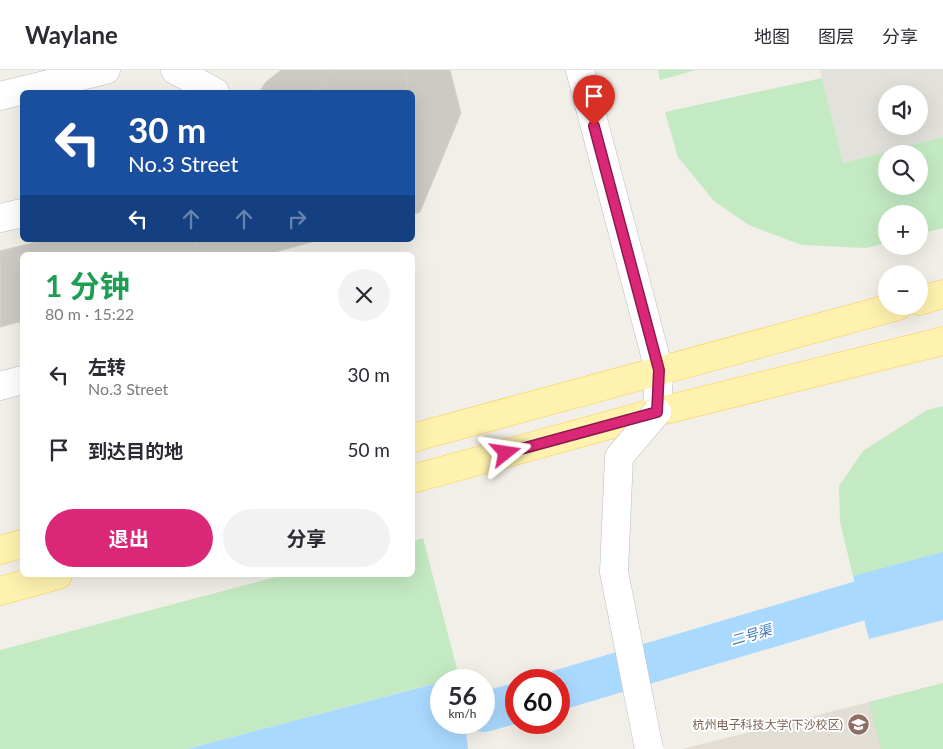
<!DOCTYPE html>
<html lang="zh">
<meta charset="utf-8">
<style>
:root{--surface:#fff;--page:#f2f2f3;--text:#2b2b33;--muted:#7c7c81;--line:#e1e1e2;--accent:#db2777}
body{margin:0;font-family:Lato,"Noto Sans SC",sans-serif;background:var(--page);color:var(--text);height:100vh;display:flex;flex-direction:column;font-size:19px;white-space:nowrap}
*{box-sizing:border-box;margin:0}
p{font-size:16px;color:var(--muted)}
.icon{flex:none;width:28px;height:28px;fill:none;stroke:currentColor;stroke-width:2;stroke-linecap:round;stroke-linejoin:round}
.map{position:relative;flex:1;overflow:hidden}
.sheet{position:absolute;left:20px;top:182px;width:395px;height:325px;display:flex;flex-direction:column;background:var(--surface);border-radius:8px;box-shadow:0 5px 20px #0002}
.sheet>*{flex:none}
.guide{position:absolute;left:20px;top:20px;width:395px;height:152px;border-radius:8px;box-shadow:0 5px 20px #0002;background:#1a4fa0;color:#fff;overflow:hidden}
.buttons{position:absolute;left:878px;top:15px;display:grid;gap:10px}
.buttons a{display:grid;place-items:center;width:50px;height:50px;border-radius:50%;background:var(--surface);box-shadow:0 5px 20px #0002;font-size:25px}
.speed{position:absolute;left:430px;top:599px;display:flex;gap:10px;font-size:25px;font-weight:700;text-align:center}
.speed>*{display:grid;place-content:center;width:65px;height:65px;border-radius:50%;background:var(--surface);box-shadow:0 5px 20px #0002;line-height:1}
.speed small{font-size:12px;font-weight:400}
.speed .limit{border:8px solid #d22;background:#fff;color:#111}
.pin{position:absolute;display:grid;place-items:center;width:42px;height:42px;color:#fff;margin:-51px -21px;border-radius:50% 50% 50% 0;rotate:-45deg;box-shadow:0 0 5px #0007}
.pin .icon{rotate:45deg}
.me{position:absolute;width:55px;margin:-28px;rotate:75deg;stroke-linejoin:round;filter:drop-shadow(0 0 4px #0008)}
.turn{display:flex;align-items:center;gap:18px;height:105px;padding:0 25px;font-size:22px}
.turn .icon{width:65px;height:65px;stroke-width:2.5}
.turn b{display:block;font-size:35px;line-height:42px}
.lanes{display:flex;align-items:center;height:48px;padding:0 25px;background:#0003;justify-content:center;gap:25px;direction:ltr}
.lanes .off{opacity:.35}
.round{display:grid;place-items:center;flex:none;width:52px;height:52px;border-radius:26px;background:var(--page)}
.summary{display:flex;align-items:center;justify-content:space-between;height:85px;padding:0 25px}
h1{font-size:30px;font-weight:700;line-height:38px;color:#1e9e55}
.button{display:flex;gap:10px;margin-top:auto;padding:10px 25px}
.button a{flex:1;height:58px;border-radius:30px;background:var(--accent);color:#fff;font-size:20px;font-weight:700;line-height:58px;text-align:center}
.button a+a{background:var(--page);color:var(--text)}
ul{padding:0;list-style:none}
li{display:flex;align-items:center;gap:15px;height:75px;padding:0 25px}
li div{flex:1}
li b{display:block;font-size:19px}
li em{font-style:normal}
header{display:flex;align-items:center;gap:30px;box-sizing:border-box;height:70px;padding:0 25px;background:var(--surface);border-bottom:1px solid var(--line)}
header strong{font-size:24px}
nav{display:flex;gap:28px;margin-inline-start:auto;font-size:18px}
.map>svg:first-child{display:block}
</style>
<header>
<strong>Waylane</strong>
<nav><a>地图</a><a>图层</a><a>分享</a></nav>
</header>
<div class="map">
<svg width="943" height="679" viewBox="0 0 943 679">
<rect width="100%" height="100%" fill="#f1efe7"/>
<!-- industrial -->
<path fill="#e2e1db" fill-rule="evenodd" d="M 820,0 L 943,0 L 943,67 L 843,93 ZM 886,24 L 919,24 L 919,56 L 886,56 Z"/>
<!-- education -->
<path fill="#e2ded5" d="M 943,613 L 943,679 L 682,679 L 869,632 Z"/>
<!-- green -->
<path fill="#c3eac3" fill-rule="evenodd" d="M 658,0 L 696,0 L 660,10 Z
M 822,8 L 843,93 L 943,67 L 943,158 L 919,164 L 919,144 L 886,144 L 886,173 L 866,178 L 802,175 L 749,155 L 714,131 L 678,87 L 665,42 ZM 886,84 L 919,84 L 919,116 L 886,116 Z
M 943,336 L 943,509 L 859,531 L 840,452 L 839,416 L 863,381 L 927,340 Z
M 423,468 L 459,607 L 187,679 L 0,679 L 0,580 L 283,505 L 412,505 L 413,471 Z
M 943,613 L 943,679 L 881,679 L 869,632 Z"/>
<!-- water -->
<path fill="#aad9ff" d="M 943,482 L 943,550 L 869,569 L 853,506 Z
M 441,612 L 441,652 L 465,653 L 468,679 L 187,679 Z"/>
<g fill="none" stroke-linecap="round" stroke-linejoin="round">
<!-- canal -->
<path stroke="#aad9ff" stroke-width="40" d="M 559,620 L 859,531 L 943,509
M 484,642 L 516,633"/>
</g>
<!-- building -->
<path fill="#cdcac4" stroke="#d7d1c5" d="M 281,0 L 406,0 L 408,22 L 259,22 L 266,12 Z
M 333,0 L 450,0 L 461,43 L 420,142 L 412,145 L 412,22 L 314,22 Z
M 45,170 L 194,170 L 198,185 L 22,185 L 22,251 L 0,257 L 0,181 Z
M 45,170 L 319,170 L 264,185 L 22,185 L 22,251 L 0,257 L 0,181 Z"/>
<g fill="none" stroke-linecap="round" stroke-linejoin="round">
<defs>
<path id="street" d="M 175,0 L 215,22
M 0,26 L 106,0
M 0,148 L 22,143
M 0,316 L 22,310"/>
<path id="secondary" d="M 580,0 L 659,300 L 657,342"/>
<path id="primary" d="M 919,231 L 943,224
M 412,368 L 898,236
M 412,409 L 657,342 L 943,271
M 0,480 L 22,474
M 0,521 L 58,505"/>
</defs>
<!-- street casing -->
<use href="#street" stroke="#babdc1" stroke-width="29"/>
<!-- secondary casing -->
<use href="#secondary" stroke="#babec3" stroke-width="29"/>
<!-- primary casing -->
<use href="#primary" stroke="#fbce57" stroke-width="29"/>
<!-- street -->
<use href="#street" stroke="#fff" stroke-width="28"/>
<!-- secondary -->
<use href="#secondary" stroke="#fff" stroke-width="28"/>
<!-- primary -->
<use href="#primary" stroke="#fff2af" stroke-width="28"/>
<defs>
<path id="street-bridge" d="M 649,679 L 614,502 L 619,387 L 657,342"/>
</defs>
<!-- street-bridge casing -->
<use href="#street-bridge" stroke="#babdc1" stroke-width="29" stroke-linecap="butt"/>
<!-- street-bridge -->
<use href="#street-bridge" stroke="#fff" stroke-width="28"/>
</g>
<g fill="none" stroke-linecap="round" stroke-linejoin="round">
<defs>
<path id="route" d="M 506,383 L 657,342 L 659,300 L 594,56"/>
</defs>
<!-- route casing -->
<use href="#route" stroke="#8e194d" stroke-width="12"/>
<!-- route -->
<use href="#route" stroke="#db2777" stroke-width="9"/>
</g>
<!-- icons -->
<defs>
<symbol id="university-disc" viewBox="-11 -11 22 22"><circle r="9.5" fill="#8d6e63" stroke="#fff"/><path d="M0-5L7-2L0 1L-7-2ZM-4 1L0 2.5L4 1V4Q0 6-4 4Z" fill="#fff"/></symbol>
</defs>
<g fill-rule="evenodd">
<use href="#university-disc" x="846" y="642" width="25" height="25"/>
</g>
<g text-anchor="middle" stroke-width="4" stroke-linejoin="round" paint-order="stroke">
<!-- education labels -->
<g font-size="12" fill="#785e54" stroke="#fff" text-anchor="end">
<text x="843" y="659">杭州电子科技大学(下沙校区)</text>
</g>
<!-- water labels -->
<g font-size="14" font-style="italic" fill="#3e79b9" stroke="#fff">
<text transform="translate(751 565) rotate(-16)" y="5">二号渠</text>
</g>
</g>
</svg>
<div class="buttons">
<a><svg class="icon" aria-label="sound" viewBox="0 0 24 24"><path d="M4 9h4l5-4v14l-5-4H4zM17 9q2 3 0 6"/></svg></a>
<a><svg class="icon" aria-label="search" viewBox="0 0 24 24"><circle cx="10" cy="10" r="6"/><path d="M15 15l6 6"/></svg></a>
<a>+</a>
<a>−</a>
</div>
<div class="speed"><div>56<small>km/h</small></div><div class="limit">60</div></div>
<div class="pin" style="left:594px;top:56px;background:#d93025"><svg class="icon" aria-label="arrive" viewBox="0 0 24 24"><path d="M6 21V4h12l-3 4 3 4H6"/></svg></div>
<svg class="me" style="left:506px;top:383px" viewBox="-20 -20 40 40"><path d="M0-17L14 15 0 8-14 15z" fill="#db2777" stroke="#fff" stroke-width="4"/></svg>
<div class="guide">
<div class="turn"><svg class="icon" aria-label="left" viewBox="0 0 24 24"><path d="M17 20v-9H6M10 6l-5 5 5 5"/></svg><div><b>30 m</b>No.3 Street</div></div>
<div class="lanes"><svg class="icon" aria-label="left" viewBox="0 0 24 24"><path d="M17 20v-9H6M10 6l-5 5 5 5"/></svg><svg class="icon off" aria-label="ahead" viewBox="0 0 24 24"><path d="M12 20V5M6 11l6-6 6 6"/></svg><svg class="icon off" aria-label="ahead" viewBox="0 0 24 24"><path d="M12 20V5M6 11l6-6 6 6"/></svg><svg class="icon off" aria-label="right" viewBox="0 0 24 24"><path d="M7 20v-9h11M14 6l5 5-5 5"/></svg></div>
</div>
<section class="sheet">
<div class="summary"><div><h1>1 分钟</h1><p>80 m · 15:22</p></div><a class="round"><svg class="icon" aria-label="close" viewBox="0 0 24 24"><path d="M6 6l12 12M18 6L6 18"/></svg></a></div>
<ul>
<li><svg class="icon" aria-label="left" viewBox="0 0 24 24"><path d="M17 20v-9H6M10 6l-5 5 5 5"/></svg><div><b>左转</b><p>No.3 Street</p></div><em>30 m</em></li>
<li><svg class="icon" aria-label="arrive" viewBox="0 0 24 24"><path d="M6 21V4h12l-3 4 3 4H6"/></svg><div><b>到达目的地</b></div><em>50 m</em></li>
</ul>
<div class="button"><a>退出</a><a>分享</a></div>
</section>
</div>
